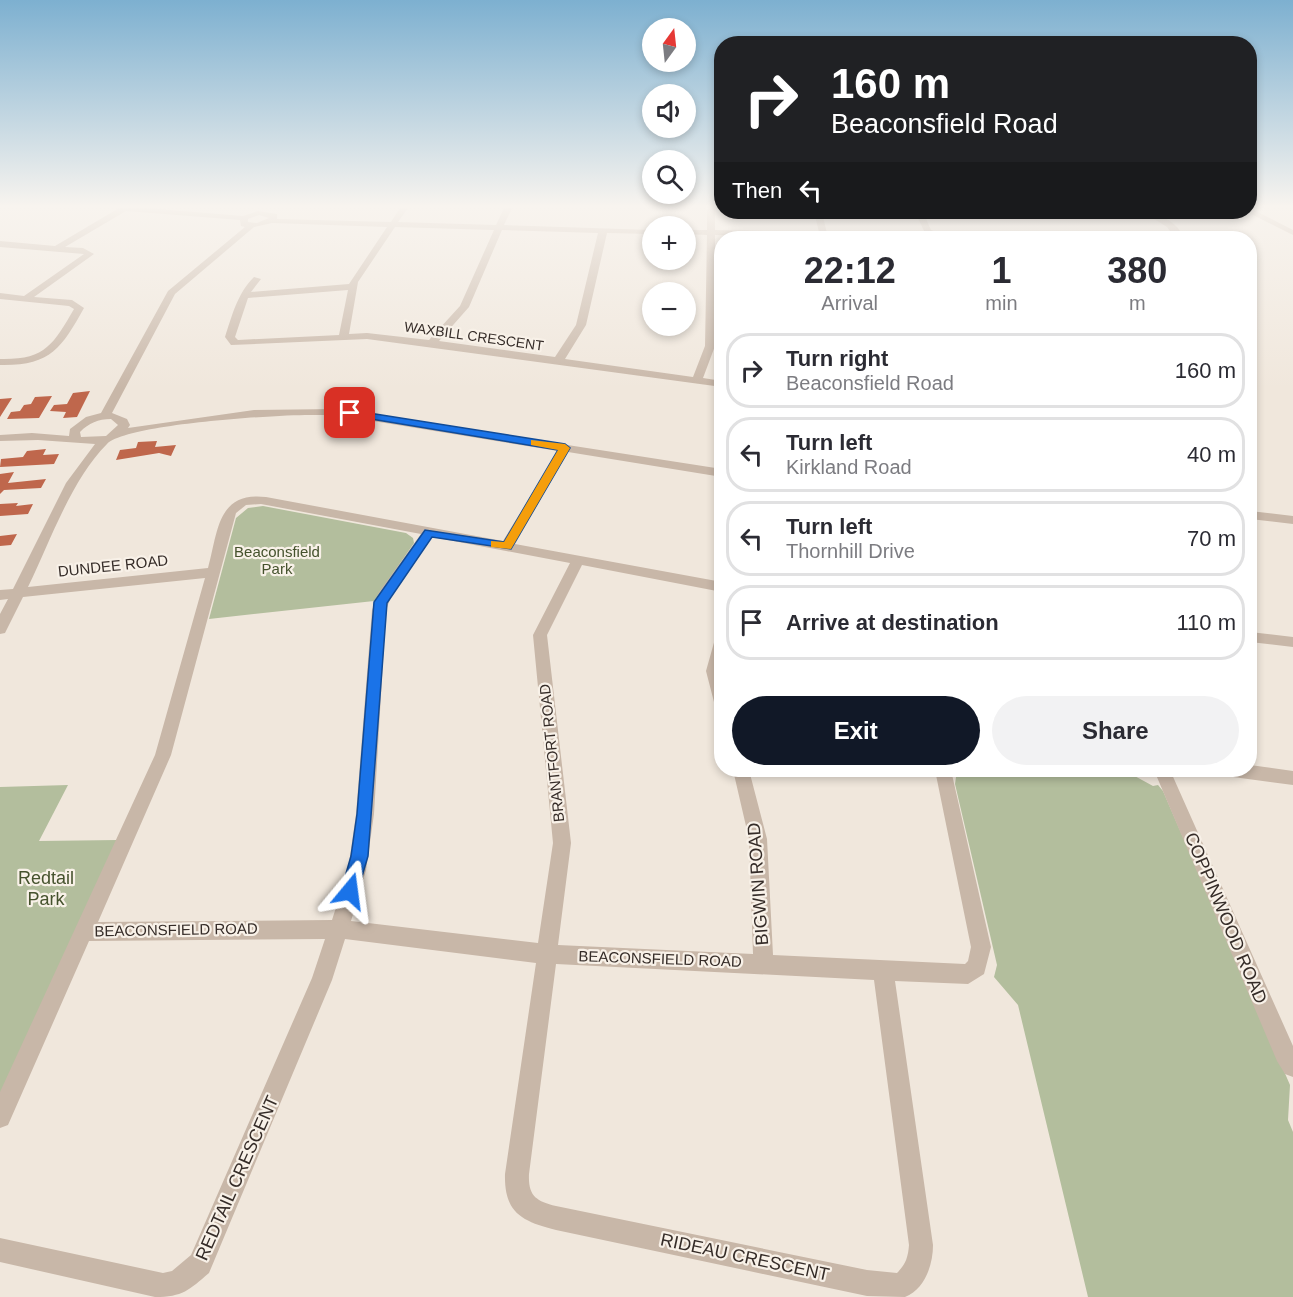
<!DOCTYPE html>
<meta charset="utf-8">
<style>
:root{--surface:#fff;--page:#f2f2f3;--text:#2b2b33;--muted:#7c7c81;--line:#e1e1e2;--accent:#111827}
body{margin:0;font-family:Helvetica,sans-serif;background:var(--page);color:var(--text);height:100vh;display:flex;flex-direction:column;font-size:22px;white-space:nowrap}
*{box-sizing:border-box;margin:0}
p{font-size:20px;color:var(--muted)}
.icon{flex:none;width:33px;height:33px;fill:none;stroke:currentColor;stroke-width:2;stroke-linecap:round;stroke-linejoin:round}
.map{position:relative;flex:1;overflow:hidden}
.panel{position:absolute;left:714px;top:231px;width:543px;height:546px;display:flex;flex-direction:column;background:var(--surface);border-radius:24px;box-shadow:0 3px 9px #0003}
.panel>*{flex:none}
.hud{position:absolute;left:714px;top:36px;width:543px;height:183px;border-radius:24px;box-shadow:0 3px 9px #0003;background:#202124;color:#fff;overflow:hidden}
.needle{width:39px;rotate:15deg}
.fabs{position:absolute;left:642px;top:18px;display:grid;gap:12px}
.fabs a{display:grid;place-items:center;width:54px;height:54px;border-radius:50%;background:var(--surface);box-shadow:0 3px 9px #0003;font-size:30px}
.pin{position:absolute;display:grid;place-items:center;width:51px;height:51px;color:#fff;margin:-26px;border-radius:12px;box-shadow:0 3px 9px #0006}
.me{position:absolute;width:66px;margin:-33px;rotate:16deg;stroke-linejoin:round;filter:drop-shadow(0 0 4px #0008)}
.turn{display:flex;align-items:center;gap:21px;height:126px;padding:0 18px;font-size:27px}
.turn .icon{width:78px;height:78px;stroke-width:2.5}
.turn b{display:block;font-size:42px;line-height:51px}
.then{display:flex;align-items:center;height:57px;padding:0 18px;background:#0003;gap:12px;font-size:22px}
.eta{display:flex;justify-content:space-evenly;align-items:center;height:102px;text-align:center}
.eta b{font-size:36px;font-weight:700;line-height:42px}
.cta{display:flex;gap:12px;margin-top:auto;padding:12px 18px}
.cta a{flex:1;height:69px;border-radius:36px;background:var(--accent);color:#fff;font-size:24px;font-weight:700;line-height:69px;text-align:center}
.cta a+a{background:var(--page);color:var(--text)}
ul{padding:0;list-style:none}
li{display:flex;align-items:center;gap:18px;height:75px;margin:0 12px 9px;padding:0 6px;border:3px solid var(--line);border-radius:24px}
li div{flex:1}
li b{display:block;font-size:22px}
li em{font-style:normal}
.map>svg:first-child{display:block}
</style>
<div class="map">
<svg width="1293" height="1297" viewBox="0 0 1293 1297">
<rect width="100%" height="100%" fill="#f0e7dc"/>
<!-- green -->
<path fill="#b3be9d" d="M 263,506 L 406,533 L 413,538 L 414,543 L 374,601 L 209,619 L 236,518 L 248,508 Z
M 957,770 L 1131,774 L 1153,786 L 1158,785 L 1163,791 L 1290,1085 L 1288,1120 L 1293,1132 L 1293,1297 L 1088,1297 L 1018,1005 L 994,977 L 997,965 L 955,784 Z
M 68,785 L 39,841 L 118,840 L 0,1095 L 0,787 Z"/>
<!-- building -->
<path fill="#bf674c" d="M 90,391 L 77,417 L 63,418 L 66,412 L 50,411 L 54,405 L 67,404 L 73,393 Z
M 52,396 L 39,418 L 7,419 L 11,412 L 20,411 L 24,405 L 31,404 L 35,397 Z
M 12,398 L 0,417 L 0,399 Z
M 157,441 L 155,447 L 176,445 L 171,456 L 159,453 L 116,460 L 120,450 L 136,448 L 138,442 Z
M 46,449 L 43,455 L 59,454 L 54,464 L 0,467 L 1,459 L 23,457 L 27,451 Z
M 14,472 L 8,483 L 46,479 L 41,488 L 4,490 L 0,494 L 0,474 Z
M 18,503 L 16,506 L 33,504 L 28,514 L 0,516 L 0,504 Z
M 17,534 L 11,545 L 0,546 L 0,536 Z"/>
<g fill="none" stroke-linecap="round" stroke-linejoin="round">
<!-- minor -->
<path fill="#c8b7a8" fill-rule="evenodd" d="M 119,208 L 146,208 L 243,216 L 258,211 L 277,214 L 277,219 L 391,222 L 400,208 L 408,208 L 398,222 L 496,225 L 504,208 L 512,208 L 504,225 L 652,230 L 652,234 L 607,233 L 586,325 L 565,359 L 693,377 L 705,346 L 707,235 L 686,234 L 686,230 L 707,230 L 707,208 L 715,208 L 715,230 L 819,232 L 814,212 L 822,212 L 828,238 L 715,235 L 715,346 L 703,378 L 722,381 L 722,387 L 367,339 L 231,345 L 225,337 C 232,316 237,294 254,277 L 261,279 L 251,292 L 349,284 L 387,227 L 272,223 L 254,227 L 175,294 L 112,413 L 127,419 L 130,425 L 128,428 L 254,410 L 336,409 L 722,469 L 722,477 L 568,452 L 515,544 L 722,582 L 722,592 L 582,565 L 547,635 L 571,843 L 558,945 L 753,954 L 749,839 L 733,770 L 749,770 L 767,839 L 773,955 L 965,964 L 968,961 L 971,947 L 935,770 L 951,770 L 991,947 L 984,974 L 968,984 L 895,981 L 933,1245 C 933,1265 925,1289 905,1297 L 867,1296 L 556,1230 C 522,1221 504,1213 505,1174 L 536,963 L 345,939 L 332,980 L 209,1273 C 189,1290 183,1297 155,1297 L 0,1262 L 0,1238 L 163,1273 L 172,1271 L 191,1255 L 312,978 L 325,939 L 89,941 L 8,1125 L 0,1128 L 0,1092 L 155,755 L 205,578 L 23,597 L 5,633 L 0,634 L 0,614 L 8,599 L 0,600 L 0,590 L 13,589 L 66,483 L 95,444 L 38,440 L 0,441 L 0,435 L 32,433 L 69,436 L 70,429 L 86,417 L 101,413 L 168,291 L 245,227 L 241,226 L 240,220 L 126,211 L 65,247 L 83,248 L 94,254 L 34,297 L 72,300 L 84,308 C 61,349 50,366 0,365 L 0,359 C 45,360 53,345 74,309 L 69,306 L 0,299 L 0,293 L 24,296 L 84,254 L 0,247 L 0,241 L 55,246 ZM 259,215 L 269,218 L 257,223 L 248,222 L 248,219 ZM 395,227 L 494,230 L 460,306 L 429,340 L 367,333 L 349,334 L 358,282 ZM 502,230 L 598,233 L 576,325 L 555,357 L 439,341 L 469,307 ZM 348,290 L 339,335 L 238,340 L 235,337 L 248,298 ZM 309,415 L 336,415 L 558,451 L 503,541 L 266,497 C 217,491 218,532 208,568 L 28,587 C 50,542 71,480 107,444 C 127,424 275,415 309,415 ZM 111,419 L 118,425 L 106,436 L 81,437 L 80,432 C 89,423 98,419 111,419 ZM 261,504 L 421,534 L 379,592 L 372,610 L 356,814 L 348,870 L 332,920 L 98,922 L 171,755 L 236,513 L 246,505 ZM 432,537 L 570,563 L 533,635 L 553,843 L 538,943 L 351,921 L 366,870 L 374,814 L 386,610 L 391,597 ZM 556,964 L 874,980 L 909,1245 C 908,1257 906,1264 897,1273 L 867,1270 L 556,1206 C 536,1201 528,1196 529,1174 Z
M 1250,208 L 1293,230 L 1293,235 L 1247,212 Z
M 915,212 L 923,212 L 931,230 L 938,233 L 1112,236 L 1116,238 L 936,237 L 925,233 Z
M 1143,212 C 1157,211 1181,224 1183,238 L 1175,238 L 1167,227 Z
M 1250,511 L 1293,516 L 1293,524 L 1250,519 Z
M 1250,632 L 1293,637 L 1293,647 L 1250,642 Z
M 722,634 L 722,708 L 716,706 L 714,702 L 706,671 L 715,639 Z
M 1250,765 L 1293,771 L 1293,785 L 1233,777 L 1227,775 L 1225,770 L 1250,770 Z
M 1154,770 L 1170,770 L 1293,1046 L 1293,1077 L 1285,1074 L 1277,1061 Z"/>
</g>
<!-- sky -->
<linearGradient id="sky" x2="0" y2="1"><stop stop-color="#7db0d0"/><stop offset="0.53" stop-color="#f8f4ef"/><stop offset="1" stop-color="#f8f4ef" stop-opacity="0"/></linearGradient>
<rect width="1293" height="389" fill="url(#sky)"/>
<!-- route -->
<path fill="#1a73e8" stroke="#114b97" stroke-width="1.5" d="M 350,410 L 565,444 L 570,448 L 511,549 L 432,537 L 387,603 L 368,856 L 356,897 L 350,899 L 344,897 L 341,891 L 351,856 L 357,814 L 374,602 L 425,530 L 504,542 L 558,450 L 347,415 L 345,413 Z"/>
<!-- slow -->
<path fill="#f59e0b" d="M 531,440 L 565,444 L 570,448 L 511,549 L 491,547 L 491,541 L 504,542 L 558,450 L 531,445 Z"/>
<g text-anchor="middle" stroke-width="4.5" stroke-linejoin="round" paint-order="stroke">
<!-- far-street labels -->
<g font-size="14" fill="#352c28" stroke="#f8f1e8">
<text transform="translate(474 336) rotate(8)" y="5">WAXBILL CRESCENT</text>
</g>
<!-- park labels -->
<g font-size="15" fill="#45522d" stroke="#f8f1e8">
<text x="277" y="557">Beaconsfield<tspan x="277" dy="17">Park</tspan></text>
</g>
<!-- street labels -->
<g font-size="15" fill="#352c28" stroke="#f8f1e8">
<text transform="translate(113 566) rotate(-6)" y="5">DUNDEE ROAD</text>
<text transform="translate(552 753) rotate(-96)" y="5">BRANTFORT ROAD</text>
<text transform="translate(176 930) rotate(-1)" y="5">BEACONSFIELD ROAD</text>
<text transform="translate(660 959) rotate(2)" y="5">BEACONSFIELD ROAD</text>
</g>
<!-- near-park labels -->
<g font-size="18" fill="#45522d" stroke="#f8f1e8">
<text x="46" y="884">Redtail<tspan x="46" dy="21">Park</tspan></text>
</g>
<!-- near-street labels -->
<g font-size="18" fill="#352c28" stroke="#f8f1e8">
<text transform="translate(758 884) rotate(-94)" y="6">BIGWIN ROAD</text>
<text transform="translate(1226 918) rotate(67)" y="6">COPPINWOOD ROAD</text>
<text transform="translate(237 1178) rotate(-66)" y="6">REDTAIL CRESCENT</text>
<text transform="translate(745 1257) rotate(12)" y="6">RIDEAU CRESCENT</text>
</g>
</g>
</svg>
<div class="fabs">
<a><svg class="needle" viewBox="-14 -14 28 28"><path d="M0-13l5 13h-10z" fill="#e53935"/><path d="M0 13l5-13h-10z" fill="#7c7c81"/></svg></a>
<a><svg class="icon" aria-label="sound" viewBox="0 0 24 24"><path d="M4 9h4l5-4v14l-5-4H4zM17 9q2 3 0 6"/></svg></a>
<a><svg class="icon" aria-label="search" viewBox="0 0 24 24"><circle cx="10" cy="10" r="6"/><path d="M15 15l6 6"/></svg></a>
<a>+</a>
<a>−</a>
</div>
<div class="pin" style="left:350px;top:413px;background:#d93025"><svg class="icon" aria-label="arrive" viewBox="0 0 24 24"><path d="M6 21V4h12l-3 4 3 4H6"/></svg></div>
<svg class="me" style="left:350px;top:891px" viewBox="-20 -20 40 40"><path d="M0-17L14 15 0 8-14 15z" fill="#1a73e8" stroke="#fff" stroke-width="4"/></svg>
<div class="hud">
<div class="turn"><svg class="icon" aria-label="right" viewBox="0 0 24 24"><path d="M7 20v-9h11M14 6l5 5-5 5"/></svg><div><b>160 m</b>Beaconsfield Road</div></div>
<div class="then">Then<svg class="icon" aria-label="left" viewBox="0 0 24 24"><path d="M17 20v-9H6M10 6l-5 5 5 5"/></svg></div>
</div>
<section class="panel">
<div class="eta">
<div><b>22:12</b><p>Arrival</p></div>
<div><b>1</b><p>min</p></div>
<div><b>380</b><p>m</p></div>
</div>
<ul>
<li><svg class="icon" aria-label="right" viewBox="0 0 24 24"><path d="M7 20v-9h11M14 6l5 5-5 5"/></svg><div><b>Turn right</b><p>Beaconsfield Road</p></div><em>160 m</em></li>
<li><svg class="icon" aria-label="left" viewBox="0 0 24 24"><path d="M17 20v-9H6M10 6l-5 5 5 5"/></svg><div><b>Turn left</b><p>Kirkland Road</p></div><em>40 m</em></li>
<li><svg class="icon" aria-label="left" viewBox="0 0 24 24"><path d="M17 20v-9H6M10 6l-5 5 5 5"/></svg><div><b>Turn left</b><p>Thornhill Drive</p></div><em>70 m</em></li>
<li><svg class="icon" aria-label="arrive" viewBox="0 0 24 24"><path d="M6 21V4h12l-3 4 3 4H6"/></svg><div><b>Arrive at destination</b></div><em>110 m</em></li>
</ul>
<div class="cta"><a>Exit</a><a>Share</a></div>
</section>
</div>
